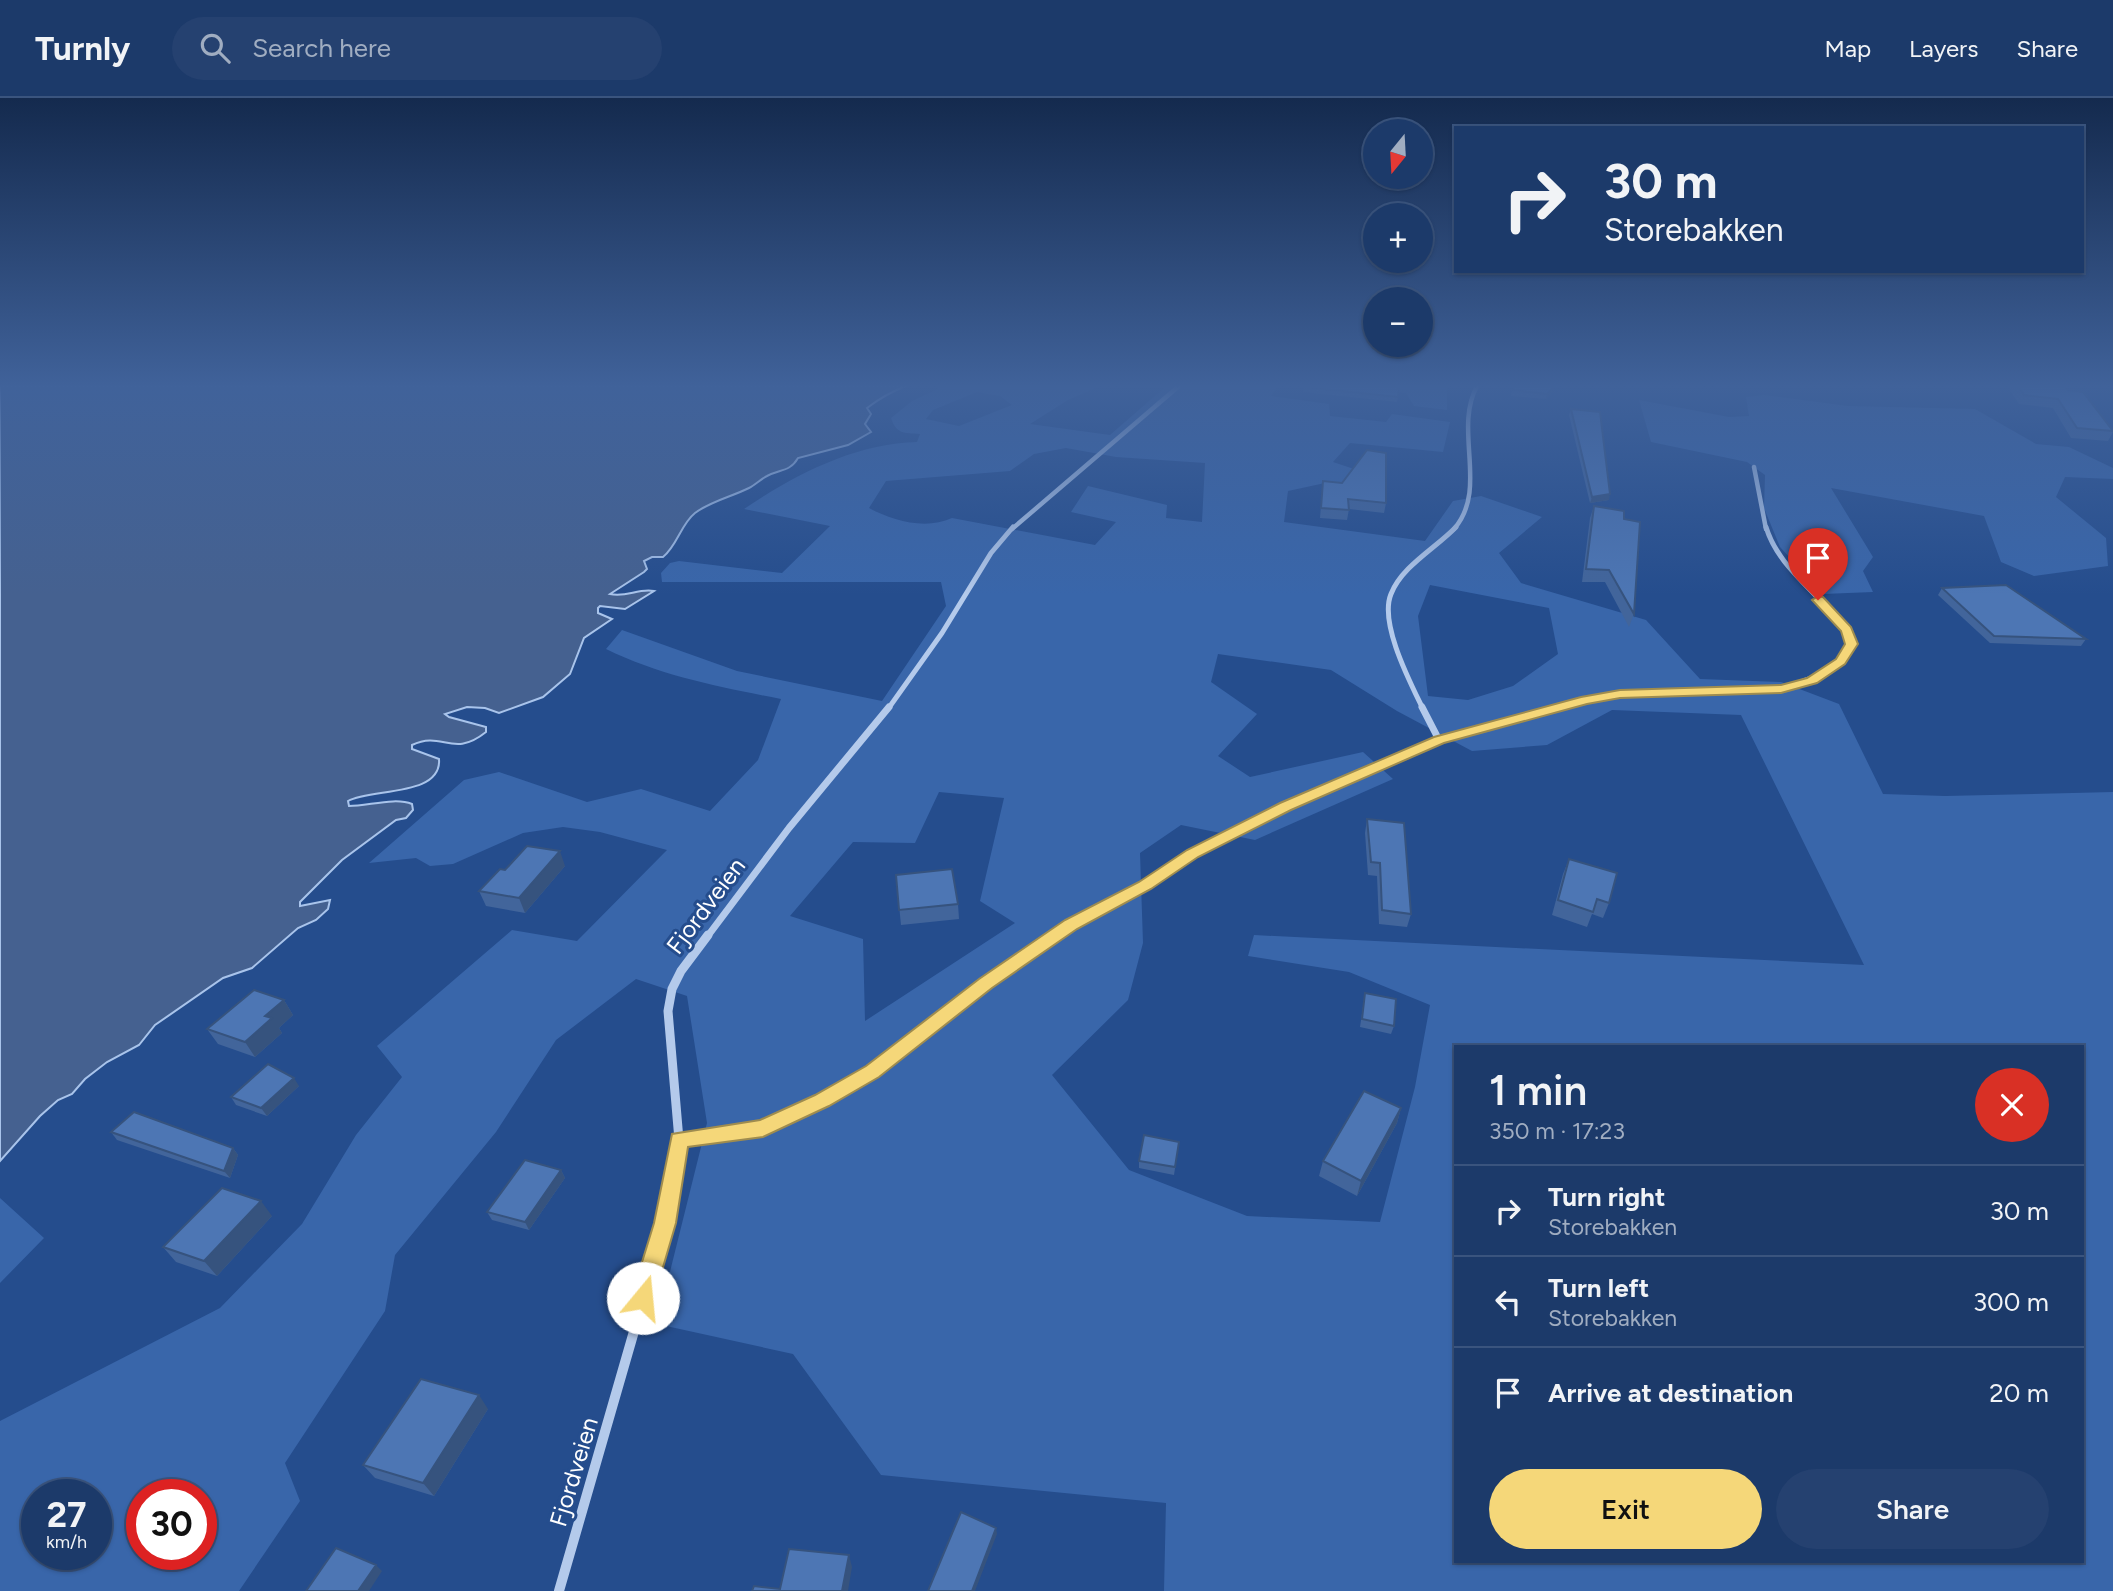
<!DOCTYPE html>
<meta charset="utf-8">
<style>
:root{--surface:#1c3a6a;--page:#254170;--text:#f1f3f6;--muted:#a0adc1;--line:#3a547e;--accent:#f5d779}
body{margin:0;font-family:Figtree,sans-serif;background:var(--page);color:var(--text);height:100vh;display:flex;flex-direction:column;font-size:26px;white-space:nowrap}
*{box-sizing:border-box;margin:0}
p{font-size:23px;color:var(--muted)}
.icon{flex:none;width:38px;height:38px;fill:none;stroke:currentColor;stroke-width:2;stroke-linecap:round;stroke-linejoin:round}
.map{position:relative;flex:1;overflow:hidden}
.sheet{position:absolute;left:1454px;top:947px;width:630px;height:518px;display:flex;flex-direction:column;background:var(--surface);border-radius:0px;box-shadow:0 2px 5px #0004,0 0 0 2px var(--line)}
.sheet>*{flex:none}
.banner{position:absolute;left:1454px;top:28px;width:630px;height:147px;border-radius:0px;box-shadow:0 2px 5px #0004,0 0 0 2px var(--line);background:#1c3a6a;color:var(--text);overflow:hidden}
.needle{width:46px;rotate:198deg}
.buttons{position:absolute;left:1363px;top:21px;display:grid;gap:14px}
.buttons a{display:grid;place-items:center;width:70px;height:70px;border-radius:50%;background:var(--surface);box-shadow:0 2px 5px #0004,0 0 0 2px var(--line);font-size:35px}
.speed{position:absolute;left:21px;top:1381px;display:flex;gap:14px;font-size:35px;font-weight:700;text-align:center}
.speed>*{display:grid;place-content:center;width:91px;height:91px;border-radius:50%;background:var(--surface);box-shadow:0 2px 5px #0004,0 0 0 2px var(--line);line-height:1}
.speed small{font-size:18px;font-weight:400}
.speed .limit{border:10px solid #d22;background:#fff;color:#111}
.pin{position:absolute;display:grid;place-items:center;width:60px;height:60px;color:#fff;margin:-72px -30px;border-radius:50% 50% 50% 0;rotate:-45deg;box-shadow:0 0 7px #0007}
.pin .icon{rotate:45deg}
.me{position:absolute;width:77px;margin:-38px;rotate:17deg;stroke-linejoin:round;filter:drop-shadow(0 0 5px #0008)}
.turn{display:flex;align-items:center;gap:24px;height:147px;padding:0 35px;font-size:32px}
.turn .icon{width:91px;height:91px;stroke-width:2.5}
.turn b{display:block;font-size:49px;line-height:60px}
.round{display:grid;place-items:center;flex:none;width:74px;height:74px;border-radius:37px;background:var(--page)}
.headline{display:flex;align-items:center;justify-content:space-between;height:119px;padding:0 35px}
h1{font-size:42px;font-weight:600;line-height:52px}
.cta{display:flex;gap:14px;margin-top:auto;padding:14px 35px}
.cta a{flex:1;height:80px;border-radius:42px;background:var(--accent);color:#111;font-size:28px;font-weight:600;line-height:80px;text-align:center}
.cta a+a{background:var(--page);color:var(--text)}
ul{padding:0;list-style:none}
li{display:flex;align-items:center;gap:21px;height:91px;padding:0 35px;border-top:2px solid var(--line)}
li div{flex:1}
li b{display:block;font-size:26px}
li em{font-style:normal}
header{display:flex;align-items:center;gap:42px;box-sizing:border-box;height:98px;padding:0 35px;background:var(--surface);border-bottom:2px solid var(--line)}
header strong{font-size:33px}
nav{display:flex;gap:38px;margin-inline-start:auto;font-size:24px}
.search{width:490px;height:63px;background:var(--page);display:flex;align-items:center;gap:18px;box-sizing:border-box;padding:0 24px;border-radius:38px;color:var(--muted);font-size:26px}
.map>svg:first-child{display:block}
</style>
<header>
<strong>Turnly</strong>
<div class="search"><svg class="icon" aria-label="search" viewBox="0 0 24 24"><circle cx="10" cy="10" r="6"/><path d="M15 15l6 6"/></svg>Search here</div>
<nav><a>Map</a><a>Layers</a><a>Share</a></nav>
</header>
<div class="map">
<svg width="2113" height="1493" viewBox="0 0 2113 1493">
<rect width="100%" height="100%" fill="#254d8d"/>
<!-- green -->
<path fill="#3966aa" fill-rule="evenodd" d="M 936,288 L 1100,288 L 1068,302 L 1030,326 L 1110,337 L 1164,290 L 1121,288 L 1278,288 L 1271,298 L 1329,306 L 1330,318 L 1386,324 L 1392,316 L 1450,324 L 1443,354 L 1350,345 L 1333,364 L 1381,380 L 1380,390 L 1325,385 L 1288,393 L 1284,424 L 1425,443 L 1453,403 L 1481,398 L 1542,419 L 1499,455 L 1521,485 L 1646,522 L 1700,581 L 1781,584 L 1839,606 L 1883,696 L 1945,698 L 2113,694 L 2113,1493 L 1164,1493 L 1166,1405 L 881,1377 L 793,1256 L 657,1226 L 707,1025 L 687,898 L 636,881 L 556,942 L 496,1034 L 395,1157 L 385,1213 L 285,1365 L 300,1403 L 239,1493 L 0,1493 L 0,1323 L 220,1210 L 302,1126 L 356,1037 L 402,979 L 377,948 L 512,832 L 577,843 L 667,752 L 600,734 L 563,729 L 523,735 L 453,766 L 430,768 L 416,760 L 369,765 L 464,682 L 499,674 L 587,704 L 641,691 L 710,713 L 758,662 L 781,601 C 720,589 661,578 606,551 L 622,532 L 737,573 L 882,603 L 946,508 L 941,484 L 662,484 L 661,475 L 670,465 L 679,463 L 782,475 L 830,428 L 744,411 C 794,377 856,345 917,344 L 920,336 C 904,335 896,336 891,320 L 912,303 L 938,291 ZM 977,294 L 1000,298 L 1012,307 L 959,328 L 926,321 L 933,312 ZM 1066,350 L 1116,359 L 1205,365 L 1202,424 L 1166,420 L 1167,407 L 1088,388 L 1071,414 L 1116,424 L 1095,447 L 952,420 C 926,432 893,423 869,410 L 886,383 L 1010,373 L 1034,356 ZM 1430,487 L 1549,510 L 1558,556 L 1513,588 L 1468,602 L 1428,598 L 1418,518 ZM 1218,556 L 1331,572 L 1397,613 L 1472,653 L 1547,647 L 1612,612 L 1741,617 L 1864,867 L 1254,837 L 1248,858 L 1349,874 L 1430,907 L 1415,989 L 1380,1124 L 1247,1118 L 1129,1072 L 1052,977 L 1128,902 L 1143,845 L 1140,755 L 1181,727 L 1255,742 L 1393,681 L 1363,654 L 1250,679 L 1218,658 L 1257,616 L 1211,584 ZM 939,694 L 1004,700 L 980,803 L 1015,825 L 865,923 L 863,841 L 790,818 L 853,744 L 915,745 ZM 1456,948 L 2082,948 L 2082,1463 L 1456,1463 ZM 37,1396 L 96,1396 L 96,1456 L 37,1456 ZM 142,1396 L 201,1396 L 201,1456 L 142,1456 Z
M 1324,288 L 1447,288 L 1447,312 L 1414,308 L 1406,295 Z
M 1764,297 L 1848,308 L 1975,311 L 2036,346 L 2069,349 L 2113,370 L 2113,381 L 2065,379 L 2056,399 L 2106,440 L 2108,468 L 2034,478 L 2001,464 L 1984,418 L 1831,390 L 1873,459 L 1863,473 L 1873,494 L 1823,496 L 1780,449 L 1764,410 L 1765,377 L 1747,364 L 1651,344 L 1639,302 L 1729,319 L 1749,318 L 1746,299 Z
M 0,1100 L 44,1140 L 0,1185 Z"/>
<!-- water -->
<path fill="#456190" stroke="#a9c4eb" stroke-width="2" d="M 0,288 L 906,288 C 893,293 880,300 867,310 L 871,316 L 865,326 L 871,334 L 848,347 L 798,360 C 790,374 780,371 767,378 C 761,381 755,387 749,390 C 731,399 711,403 695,415 C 681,426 677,448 663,459 L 652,459 L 644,463 L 647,471 L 644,474 L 610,496 C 626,500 638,490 654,493 L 625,511 L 600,508 L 598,510 L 598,515 L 612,521 L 584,540 L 570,576 L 543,599 L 499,615 L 485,610 L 467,609 L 445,616 L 449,619 L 486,629 L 486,634 C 452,661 443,632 412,647 L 412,651 L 439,661 C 442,699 371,690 348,703 L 349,708 C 368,708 395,699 412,706 L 413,712 L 406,720 L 396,722 L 342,762 L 300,804 L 300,808 L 330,802 L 328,811 L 316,822 L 298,830 L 252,870 L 223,880 L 155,927 L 139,947 L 107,964 L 85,981 L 72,996 L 58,1002 L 40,1018 L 0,1063 Z"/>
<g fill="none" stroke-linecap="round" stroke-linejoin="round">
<!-- minor-far4 -->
<path stroke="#b4caeb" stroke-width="4.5" d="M 1754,369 L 1766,431
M 1012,431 L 1179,288
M 1454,431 C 1489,391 1453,332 1477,288"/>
<!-- minor-far3 -->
<path stroke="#b4caeb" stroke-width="5" d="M 888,611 L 942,535 L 991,455 L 1013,429
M 1423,611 C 1410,584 1379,525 1391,496 C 1402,468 1436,450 1456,429
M 1554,611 L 1620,596 L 1781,591 L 1822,576 L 1839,564 L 1851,546 C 1832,500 1781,478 1766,429"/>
<!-- minor-far2 -->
<path stroke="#b4caeb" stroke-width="7" d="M 1422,609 L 1439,642
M 707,839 L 789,730 L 889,609
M 1053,839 L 1071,826 L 1145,787 L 1193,755 L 1285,708 L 1439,642 L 1560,609"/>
<!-- minor-far1 -->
<path stroke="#b4caeb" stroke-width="9" d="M 679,1042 L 763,1030 L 822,1003 L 872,973 L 985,886 L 1055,837
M 664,1128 L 679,1042 L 668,913 L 672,891 L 681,873 L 708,837"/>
<!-- minor -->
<path stroke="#b4caeb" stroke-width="10" d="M 559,1493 L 665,1126"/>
</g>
<!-- wall -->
<path fill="#42659b" d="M 1304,288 L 1398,299 L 1397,304 L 1303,294 Z
M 1516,288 L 1558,288 L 1546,301 L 1511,298 L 1512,292 Z
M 2007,288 L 2065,288 L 2068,292 L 2113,333 L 2113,334 L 2108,343 L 2071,340 L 2053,310 L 2019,306 Z
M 1571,311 L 1609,402 L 1590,405 L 1569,317 Z
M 1323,383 L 1386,405 L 1384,415 L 1349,411 L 1347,422 L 1320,420 Z
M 1594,408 L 1624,421 L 1634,516 L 1629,529 L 1605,484 L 1582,484 L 1590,420 Z
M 1942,490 L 2086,541 L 2081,548 L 1990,545 L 1938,497 Z
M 1367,721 L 1411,816 L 1407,829 L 1379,826 L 1377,778 L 1368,777 L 1365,735 Z
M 1569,761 L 1609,805 L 1603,820 L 1592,816 L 1587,829 L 1552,817 L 1563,776 Z
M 565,768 L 525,815 L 486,808 L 479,793 L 505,772 Z
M 896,777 L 958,806 L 959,821 L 901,827 Z
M 1365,895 L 1394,928 L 1391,936 L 1360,929 Z
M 284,902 L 293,917 L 279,930 L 282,935 L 255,959 L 218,946 L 207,931 Z
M 299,988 L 267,1018 L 236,1007 L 231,999 Z
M 1401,1010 L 1397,1025 L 1357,1098 L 1319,1078 L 1323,1063 Z
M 111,1034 L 233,1050 L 238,1057 L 230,1080 L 117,1042 Z
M 1179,1044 L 1174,1077 L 1139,1070 L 1139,1063 Z
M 561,1072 L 565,1080 L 529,1132 L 492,1122 L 487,1114 Z
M 272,1118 L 217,1178 L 176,1164 L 163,1149 Z
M 488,1311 L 434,1398 L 375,1380 L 363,1367 Z"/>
<!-- shaded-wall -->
<path fill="#36537e" d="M 1555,288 L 1558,288 L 1546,301 L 1547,296 Z
M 1610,396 L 1609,402 L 1590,405 L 1592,399 Z
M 560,753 L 565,768 L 525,815 L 519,800 Z
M 284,902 L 293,917 L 279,930 L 282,935 L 255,959 L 245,944 L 265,918 Z
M 294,980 L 299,988 L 267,1018 L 261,1010 Z
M 1401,1010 L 1397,1025 L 1357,1098 L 1361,1083 Z
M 233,1050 L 238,1057 L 230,1080 L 224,1073 Z
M 561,1072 L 565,1080 L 529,1132 L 525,1124 Z
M 261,1103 L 272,1118 L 217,1178 L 204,1163 Z
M 479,1297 L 488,1311 L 434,1398 L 423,1385 Z
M 996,1430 L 997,1436 L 975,1493 L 972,1493 Z
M 849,1457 L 852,1469 L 848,1493 L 842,1493 Z
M 376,1467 L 382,1473 L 369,1493 L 358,1493 Z"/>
<!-- building -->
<path fill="#4d76b4" stroke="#36537e" stroke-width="2" d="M 1304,288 L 1399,288 L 1398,299 L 1303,289 Z
M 1516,288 L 1555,288 L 1547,296 L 1512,292 Z
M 2018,288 L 2065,288 L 2068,292 L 2083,294 L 2113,333 L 2077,330 L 2058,301 L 2024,297 Z
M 1571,311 L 1600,314 L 1610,396 L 1592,399 Z
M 1367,352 L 1386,355 L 1386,405 L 1348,401 L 1349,412 L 1321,410 L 1323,383 L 1342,385 Z
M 1594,408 L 1624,413 L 1624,421 L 1640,424 L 1634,516 L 1609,472 L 1586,471 Z
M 2006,487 L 2086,541 L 1994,538 L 1942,490 Z
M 1367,721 L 1404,725 L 1411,816 L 1382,812 L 1380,765 L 1371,764 Z
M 527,748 L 560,753 L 519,800 L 479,793 L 500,771 L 505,772 Z
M 1569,761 L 1617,775 L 1609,805 L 1597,801 L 1593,814 L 1558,802 Z
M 952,771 L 958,806 L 899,812 L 896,777 Z
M 254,892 L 284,902 L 265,918 L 272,920 L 245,944 L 207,931 Z
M 1365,895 L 1396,901 L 1394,928 L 1362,921 Z
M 268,966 L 294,980 L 261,1010 L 231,999 Z
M 1364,993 L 1401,1010 L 1361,1083 L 1323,1063 Z
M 134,1014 L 233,1050 L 224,1073 L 111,1034 Z
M 1144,1037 L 1179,1044 L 1175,1069 L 1139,1063 Z
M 525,1062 L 561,1072 L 525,1124 L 487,1114 Z
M 222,1090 L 261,1103 L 204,1163 L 163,1149 Z
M 421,1281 L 479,1297 L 423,1385 L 363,1367 Z
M 961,1414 L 996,1430 L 972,1493 L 928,1493 Z
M 336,1450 L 376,1467 L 358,1493 L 306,1493 Z
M 789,1451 L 849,1457 L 842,1493 L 752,1493 L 754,1488 L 780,1491 Z"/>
<!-- sky -->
<linearGradient id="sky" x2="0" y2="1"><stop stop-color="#142a4e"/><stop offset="0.58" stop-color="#40629a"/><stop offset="1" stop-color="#40629a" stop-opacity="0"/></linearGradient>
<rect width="2113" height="497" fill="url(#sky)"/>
<!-- route -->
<path fill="#f5d779" stroke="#9f8c4f" stroke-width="2" d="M 1818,498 L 1823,499 L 1851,529 L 1858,546 L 1845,566 L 1817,585 L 1781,595 L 1620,600 L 1587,606 L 1444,645 L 1291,712 L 1198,759 L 1151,791 L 1077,831 L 992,890 L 879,979 L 829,1008 L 763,1039 L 688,1049 L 676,1125 L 654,1200 L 651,1207 L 643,1211 L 635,1207 L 631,1200 L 654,1125 L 672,1036 L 760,1022 L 815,997 L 866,968 L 979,881 L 1065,822 L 1139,784 L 1187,752 L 1280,705 L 1434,639 L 1581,599 L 1620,592 L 1781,587 L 1807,580 L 1836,561 L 1845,546 L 1841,533 L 1812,502 Z"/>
<g text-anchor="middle" stroke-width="6" stroke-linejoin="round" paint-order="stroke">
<!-- street labels -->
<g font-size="24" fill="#fff" stroke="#254d8d">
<text transform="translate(706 808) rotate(-53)" y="8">Fjordveien</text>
<text transform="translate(574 1374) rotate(-73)" y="8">Fjordveien</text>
</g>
</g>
</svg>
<div class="buttons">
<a><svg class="needle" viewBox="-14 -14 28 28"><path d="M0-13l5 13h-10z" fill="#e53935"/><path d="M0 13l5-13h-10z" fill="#a0adc1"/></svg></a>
<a>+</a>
<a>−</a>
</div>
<div class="speed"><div>27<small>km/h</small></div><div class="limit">30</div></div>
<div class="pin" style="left:1818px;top:502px;background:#d93025"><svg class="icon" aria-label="arrive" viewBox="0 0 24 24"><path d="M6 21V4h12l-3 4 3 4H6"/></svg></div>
<svg class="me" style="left:643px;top:1200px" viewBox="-20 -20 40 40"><circle r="19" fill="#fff"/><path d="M0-13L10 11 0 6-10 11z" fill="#f5d779"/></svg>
<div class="banner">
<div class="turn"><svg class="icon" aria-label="right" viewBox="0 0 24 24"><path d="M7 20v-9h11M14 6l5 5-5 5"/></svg><div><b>30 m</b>Storebakken</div></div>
</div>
<section class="sheet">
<div class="headline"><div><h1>1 min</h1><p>350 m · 17:23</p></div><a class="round" style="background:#d93025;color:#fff"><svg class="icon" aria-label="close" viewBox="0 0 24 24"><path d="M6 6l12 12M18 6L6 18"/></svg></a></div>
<ul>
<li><svg class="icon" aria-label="right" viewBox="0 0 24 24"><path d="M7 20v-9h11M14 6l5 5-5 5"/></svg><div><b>Turn right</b><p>Storebakken</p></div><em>30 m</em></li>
<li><svg class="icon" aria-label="left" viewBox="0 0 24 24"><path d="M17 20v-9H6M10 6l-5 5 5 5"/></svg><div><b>Turn left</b><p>Storebakken</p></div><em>300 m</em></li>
<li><svg class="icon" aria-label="arrive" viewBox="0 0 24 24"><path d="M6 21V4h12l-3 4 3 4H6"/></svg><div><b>Arrive at destination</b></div><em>20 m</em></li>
</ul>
<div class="cta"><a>Exit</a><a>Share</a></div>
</section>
</div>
